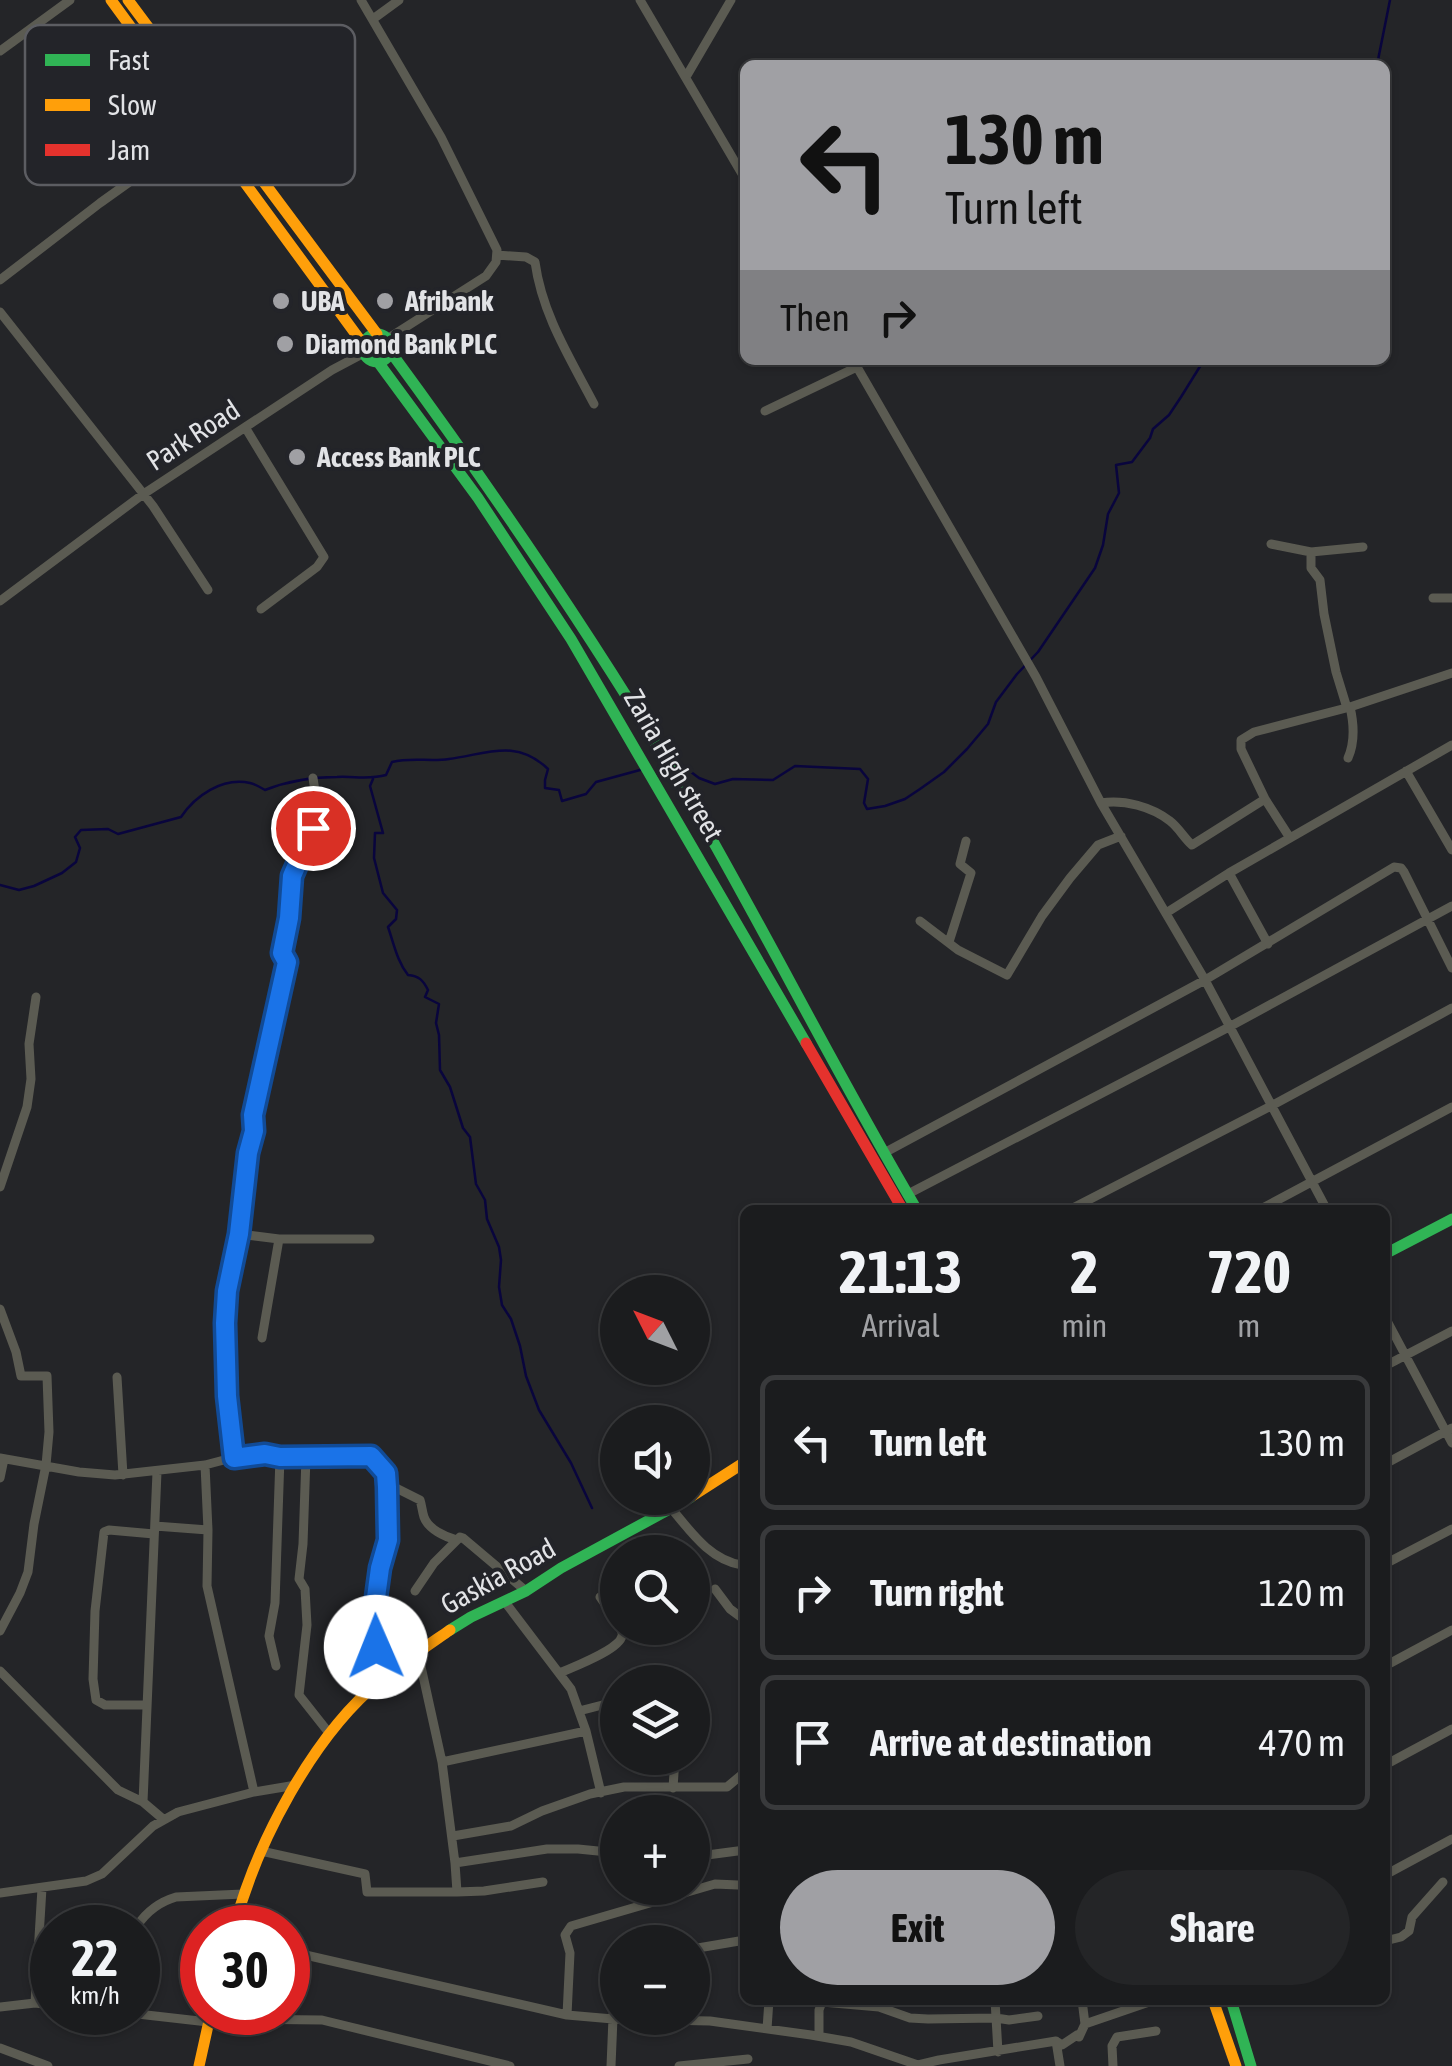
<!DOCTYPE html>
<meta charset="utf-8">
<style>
:root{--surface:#1b1c1e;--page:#242527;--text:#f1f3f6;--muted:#a0a1a4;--line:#393a3c;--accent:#a0a0a4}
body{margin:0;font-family:"Asap Condensed",sans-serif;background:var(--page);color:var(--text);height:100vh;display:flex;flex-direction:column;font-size:38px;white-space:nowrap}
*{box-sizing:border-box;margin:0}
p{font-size:32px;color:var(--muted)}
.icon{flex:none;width:55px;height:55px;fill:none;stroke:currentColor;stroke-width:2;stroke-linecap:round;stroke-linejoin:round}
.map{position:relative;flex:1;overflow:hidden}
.sheet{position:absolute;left:740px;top:1205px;width:650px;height:800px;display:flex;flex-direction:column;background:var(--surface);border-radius:15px;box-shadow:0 2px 8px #0004,0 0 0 2px var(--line)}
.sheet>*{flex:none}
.banner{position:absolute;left:740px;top:60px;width:650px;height:305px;border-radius:15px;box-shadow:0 2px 8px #0004,0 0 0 2px var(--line);background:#a0a0a4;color:#111;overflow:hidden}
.needle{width:65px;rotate:312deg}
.controls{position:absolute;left:600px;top:1275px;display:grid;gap:20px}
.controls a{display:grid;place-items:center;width:110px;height:110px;border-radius:50%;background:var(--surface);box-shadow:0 2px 8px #0004,0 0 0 2px var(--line);font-size:50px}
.speed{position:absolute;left:30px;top:1905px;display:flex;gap:20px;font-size:50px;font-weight:700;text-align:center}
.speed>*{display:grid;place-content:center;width:130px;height:130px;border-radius:50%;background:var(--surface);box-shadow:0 2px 8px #0004,0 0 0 2px var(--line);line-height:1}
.speed small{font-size:25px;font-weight:400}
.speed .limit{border:15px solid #d22;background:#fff;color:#111}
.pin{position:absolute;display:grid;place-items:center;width:85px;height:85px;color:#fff;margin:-42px;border:5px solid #fff;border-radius:50%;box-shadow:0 2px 10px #0007}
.me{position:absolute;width:110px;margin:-55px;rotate:359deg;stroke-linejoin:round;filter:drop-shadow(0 0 8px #0008)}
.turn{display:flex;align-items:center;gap:35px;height:210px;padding:0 40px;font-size:45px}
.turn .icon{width:130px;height:130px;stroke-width:2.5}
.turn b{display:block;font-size:70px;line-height:85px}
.then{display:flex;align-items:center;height:95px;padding:0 40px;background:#0003;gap:20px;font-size:38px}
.eta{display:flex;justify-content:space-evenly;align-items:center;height:170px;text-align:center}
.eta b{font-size:60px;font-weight:700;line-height:70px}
.button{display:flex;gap:20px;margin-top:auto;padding:20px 40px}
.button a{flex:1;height:115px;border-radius:60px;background:var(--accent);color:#111;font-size:40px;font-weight:700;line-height:115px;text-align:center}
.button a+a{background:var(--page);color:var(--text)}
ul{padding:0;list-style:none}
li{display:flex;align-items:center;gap:30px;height:135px;margin:0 20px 15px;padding:0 20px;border:5px solid var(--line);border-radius:15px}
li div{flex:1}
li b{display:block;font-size:38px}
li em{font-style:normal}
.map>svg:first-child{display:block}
</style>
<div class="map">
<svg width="1452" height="2066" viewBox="0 0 1452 2066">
<rect width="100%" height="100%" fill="#242528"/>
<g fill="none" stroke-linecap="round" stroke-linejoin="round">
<!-- stream -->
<path stroke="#09053d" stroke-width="2.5" d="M 1377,65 L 1390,0
M 1385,239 L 1385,248
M 672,764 L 679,763 L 699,778 L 715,784 L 733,779 L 773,780 L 795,766 L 860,769 L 868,779 L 864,803 L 867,809 L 885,806 L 905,799 L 920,789 L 944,772 L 967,749 L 988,724 L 996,702 L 1017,674 L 1038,652 L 1095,568 L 1103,545 L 1108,514 L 1119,493 L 1116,465 L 1132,462 L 1150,438 L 1153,429 L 1169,415 L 1181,397 L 1204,360
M 373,779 L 370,786 L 383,833 L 375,833 L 374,858 L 383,893 L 397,910 L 396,919 L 388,927 C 394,944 397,961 408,975 C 419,976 423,980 428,990 L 425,997 L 439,1004 L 436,1023 L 439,1035 L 440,1070 L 450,1087 L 463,1128 L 470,1137 L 476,1184 L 485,1200 L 487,1219 L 499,1247 L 501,1260 L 499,1287 L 502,1305 L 511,1319 L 520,1346 L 526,1376 L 539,1410 L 571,1463 L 592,1508
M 0,885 L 19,890 L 34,886 L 62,873 L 76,862 L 80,848 L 75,837 L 81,830 L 108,829 L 118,834 L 181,817 C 195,796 222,777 250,783 C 255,784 260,787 265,790 C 288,781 313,777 337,777 C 354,776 369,780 386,775 L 392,762 C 412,757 430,762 449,759 C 487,754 516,738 548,769 L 545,780 L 545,788 L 559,790 L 562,801 L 586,794 L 596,782 L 640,770"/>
<!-- street -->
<path stroke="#5b5b52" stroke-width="9" d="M 361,0 L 441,137 L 497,250 L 496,262 L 486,276 L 387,339
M 640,0 L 745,179
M 373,19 L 399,0
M 0,51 L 70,0
M 686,77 L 731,0
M 497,255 L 526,257 L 535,262 C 542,314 570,358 594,404
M 0,280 L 100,203 L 205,128
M 0,312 L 153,506 L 208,590
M 853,360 L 1036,677 L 1101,803 L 1205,980 L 1327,1210
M 765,411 L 857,367
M 245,427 L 324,557 L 317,567 L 261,609
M 1271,544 L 1311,552
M 1433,598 L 1452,598
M 0,601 L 142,495 L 332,370 L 364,353
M 1347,708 L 1336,672 L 1324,614 L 1320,580 L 1311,568 L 1311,552 L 1363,547
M 1348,758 C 1355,742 1354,724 1350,707
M 1406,771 L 1452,850
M 1101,803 C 1124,799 1152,807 1170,821 C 1179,828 1184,838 1192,845 L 1265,799
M 1290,838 L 1265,799 L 1241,749 L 1241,740 L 1254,732 L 1350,707 L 1452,673
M 1229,873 L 1268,944
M 1166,913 L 1229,873 L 1452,745
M 920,921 L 958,950 L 1007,975 L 1042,916 L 1070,878 L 1098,845 L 1121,836
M 949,942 L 971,873 L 960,864 L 966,841
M 884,1153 L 1205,980 L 1394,867 L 1401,868 L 1404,872 L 1452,968
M 0,1187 L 27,1107 L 31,1079 L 29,1044 L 36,997
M 908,1194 L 1229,1027 L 1452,906
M 1069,1210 L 1271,1106 L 1452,1008
M 1259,1210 L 1452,1107
M 239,1234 L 279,1239 L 370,1239
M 0,1309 L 16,1352 L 21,1376 L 47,1376 L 49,1432 L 46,1465 L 34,1524 L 28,1572 L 20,1593 L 0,1631
M 1385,1317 L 1452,1443
M 262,1338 L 279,1239
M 1385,1366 L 1452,1331
M 117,1377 L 123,1475
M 306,1457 L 303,1544 L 299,1579 L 305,1589 L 307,1625 L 299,1695 L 329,1733
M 0,1458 L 79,1472 L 115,1475 L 205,1465 L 239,1456 L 265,1454 L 280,1457 L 371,1456 L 385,1473 L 387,1487 L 388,1540 L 380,1568 L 374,1612 L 379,1681
M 234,1458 L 227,1396 L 225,1323 L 227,1291 L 239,1234 L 248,1153 L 254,1131 L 253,1115 L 287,962 L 282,953 L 289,918 L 292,876 L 313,829 L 316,798 L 313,778
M 1385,1464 L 1452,1428
M 205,1465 L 208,1530 L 207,1586 L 254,1792
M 0,1478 L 4,1459
M 386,1483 L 420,1500 C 422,1506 422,1511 424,1517 C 428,1529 445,1537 457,1540 L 460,1537 L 463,1538 L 526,1591
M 671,1508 C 691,1532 710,1560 742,1565
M 155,1526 L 208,1530
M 1385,1564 L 1452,1529
M 715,1589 L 730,1609 L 745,1620
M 415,1591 L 434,1563 L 457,1540
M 600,1597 L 618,1623
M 505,1602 L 571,1689 L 586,1731 L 601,1793
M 418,1653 L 442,1762 L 455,1863 L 547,1849 L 578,1849 L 618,1853
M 276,1666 L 269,1636 L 275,1603 L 280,1457
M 1385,1666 L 1452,1630
M 0,1671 L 118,1790 L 143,1802 L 163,1819
M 560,1673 C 573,1667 619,1650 622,1636 C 623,1633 621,1630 620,1628
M 145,1705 L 105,1705 L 96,1700 L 93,1679 L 95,1611 L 104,1532 L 109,1530 L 154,1534
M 579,1711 L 618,1701
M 442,1762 L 586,1731
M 1385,1765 L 1452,1729
M 673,1788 L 675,1758
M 143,1802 L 157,1472
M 453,1836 L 511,1826 L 542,1811 L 590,1794 L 624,1787 L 727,1787 L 745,1772
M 261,1851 L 365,1874 L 367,1892 L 457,1892
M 692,1857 L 745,1850
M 455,1863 L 457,1892 L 484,1891 L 543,1882
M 1385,1875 L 1452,1839
M 0,1893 L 86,1881 L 102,1874 L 153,1826 L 178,1812 L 254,1792 L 296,1785
M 137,1926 C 147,1911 159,1902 176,1897 L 243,1894
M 1385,1941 L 1401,1937 L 1409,1931 L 1412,1917 L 1443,1882
M 692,1949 L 745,1940
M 288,1951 L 567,2015 L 613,2019 L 710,2021 L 811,2035 L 851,2042 L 918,2065 L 939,2060 L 1056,2041 L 1062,2045 L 1077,2035 L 1079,2037 L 1085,2024 L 1155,2000
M 995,2000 L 998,2052
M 1082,2000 L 1085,2024
M 35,2003 L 42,1888
M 0,2007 L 35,2003 L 52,2005
M 120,2012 L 208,2022 L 233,2019 L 322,2020 L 510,2066
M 567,2015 L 570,1953 L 565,1935 L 571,1926 L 715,1884 L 738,1885
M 767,2029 L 769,2000
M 819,2036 L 819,2010 L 822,2002 L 879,2007 L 910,2018 L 928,2019 L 996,2018 L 1009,2020 L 1038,2016
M 1056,2041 L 1060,2066
M 0,2048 L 48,2066
M 611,2066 L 615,1970 L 618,1968
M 679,2066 L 748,2059
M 1113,2066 L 1112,2046 L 1117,2037 L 1156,2031"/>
<!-- fast -->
<path stroke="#30b455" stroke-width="11" d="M363 348a14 14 0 1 1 28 0a14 14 0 1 1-28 0Z
M 390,351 C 495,494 595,640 685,792 C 765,930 836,1073 917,1210
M 378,362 L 478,498 L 571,639 L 806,1043
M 1385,1254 L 1452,1219
M 450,1630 L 471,1617 L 526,1591 L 561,1568 L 690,1498
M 1231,2000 L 1251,2066"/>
<!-- slow -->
<path stroke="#ff9f0a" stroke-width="11" d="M 111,0 L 363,344
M 128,0 L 377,334
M 692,1496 L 745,1462
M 234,1928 C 256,1844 313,1735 381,1680 C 403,1662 427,1646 450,1630
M 1213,2000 L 1236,2066
M 199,2066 L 211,2012"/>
<!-- jam -->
<path stroke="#e5322d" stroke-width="11" d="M 806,1043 L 903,1210"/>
</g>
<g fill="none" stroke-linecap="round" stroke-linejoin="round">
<defs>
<path id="route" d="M 313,828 L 292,876 L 289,918 L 282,953 L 287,962 L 253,1115 L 254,1131 L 248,1153 L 239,1234 L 227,1291 L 225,1323 L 227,1396 L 234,1458 L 265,1454 L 280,1457 L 371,1456 L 386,1473 L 387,1487 L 388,1540 L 380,1568 L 374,1612 L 376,1647"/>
</defs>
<!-- route casing -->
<use href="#route" stroke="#114b97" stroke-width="25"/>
<!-- route -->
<use href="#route" stroke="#1a73e8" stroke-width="18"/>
</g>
<!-- markers -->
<g fill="#a0a0a4" stroke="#232429" stroke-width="4">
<circle cx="281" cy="301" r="10"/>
<circle cx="385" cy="301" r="10"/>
<circle cx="285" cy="344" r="10"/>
<circle cx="297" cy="457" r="10"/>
</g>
<g text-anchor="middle" stroke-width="8" stroke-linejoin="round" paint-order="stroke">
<!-- poi labels -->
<g font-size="28" font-weight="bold" fill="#e2e3e6" stroke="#232429" text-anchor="start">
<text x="301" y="311">UBA</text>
<text x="405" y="311">Afribank</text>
<text x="305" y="354">Diamond Bank PLC</text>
<text x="317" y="467">Access Bank PLC</text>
</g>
<!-- street labels -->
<g font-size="28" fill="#e2e3e6" stroke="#232429">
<text transform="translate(193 435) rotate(-33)" y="10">Park Road</text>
<text transform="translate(674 765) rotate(60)" y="10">Zaria High street</text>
<text transform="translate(498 1576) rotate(-29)" y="10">Gaskia Road</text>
</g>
</g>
<!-- legend -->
<rect x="25" y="25" width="330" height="160" rx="15" fill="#232429" stroke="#5c5d62" stroke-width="2.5"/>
<rect x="45" y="54" width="45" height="12" fill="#30b455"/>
<rect x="45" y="99" width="45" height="12" fill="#ff9f0a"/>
<rect x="45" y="144" width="45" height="12" fill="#e5322d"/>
<g font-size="28" fill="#e2e3e6">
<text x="108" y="70">Fast</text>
<text x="108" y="115">Slow</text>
<text x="108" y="160">Jam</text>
</g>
</svg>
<div class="controls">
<a><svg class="needle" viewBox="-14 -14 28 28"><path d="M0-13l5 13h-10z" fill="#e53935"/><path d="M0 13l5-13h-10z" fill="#a0a1a4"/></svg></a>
<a><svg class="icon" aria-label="sound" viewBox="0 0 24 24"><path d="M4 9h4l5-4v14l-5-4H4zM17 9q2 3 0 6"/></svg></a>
<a><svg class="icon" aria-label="search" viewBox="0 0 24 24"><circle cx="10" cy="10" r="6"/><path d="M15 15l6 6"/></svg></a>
<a><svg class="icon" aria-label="layers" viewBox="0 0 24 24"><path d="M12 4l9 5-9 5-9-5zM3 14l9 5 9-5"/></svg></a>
<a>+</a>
<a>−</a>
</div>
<div class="speed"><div>22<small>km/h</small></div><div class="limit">30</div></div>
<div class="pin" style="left:313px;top:828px;background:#d93025"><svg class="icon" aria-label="arrive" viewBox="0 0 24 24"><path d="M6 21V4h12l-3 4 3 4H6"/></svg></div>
<svg class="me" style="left:376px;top:1647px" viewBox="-20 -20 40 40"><circle r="19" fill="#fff"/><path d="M0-13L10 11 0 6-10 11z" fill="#1a73e8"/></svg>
<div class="banner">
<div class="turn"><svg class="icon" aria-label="left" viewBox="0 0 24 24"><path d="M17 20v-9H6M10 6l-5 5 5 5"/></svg><div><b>130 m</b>Turn left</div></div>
<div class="then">Then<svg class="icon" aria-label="right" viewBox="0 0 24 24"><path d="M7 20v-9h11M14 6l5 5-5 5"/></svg></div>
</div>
<section class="sheet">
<div class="eta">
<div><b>21:13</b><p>Arrival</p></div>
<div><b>2</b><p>min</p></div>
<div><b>720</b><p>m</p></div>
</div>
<ul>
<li><svg class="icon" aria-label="left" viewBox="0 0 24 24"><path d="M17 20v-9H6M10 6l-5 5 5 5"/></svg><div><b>Turn left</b></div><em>130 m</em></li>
<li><svg class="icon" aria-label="right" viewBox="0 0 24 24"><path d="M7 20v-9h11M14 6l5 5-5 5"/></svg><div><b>Turn right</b></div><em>120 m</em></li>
<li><svg class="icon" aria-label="arrive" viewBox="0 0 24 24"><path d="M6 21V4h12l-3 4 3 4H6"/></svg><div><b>Arrive at destination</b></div><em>470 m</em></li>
</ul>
<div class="button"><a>Exit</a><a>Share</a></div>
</section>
</div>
